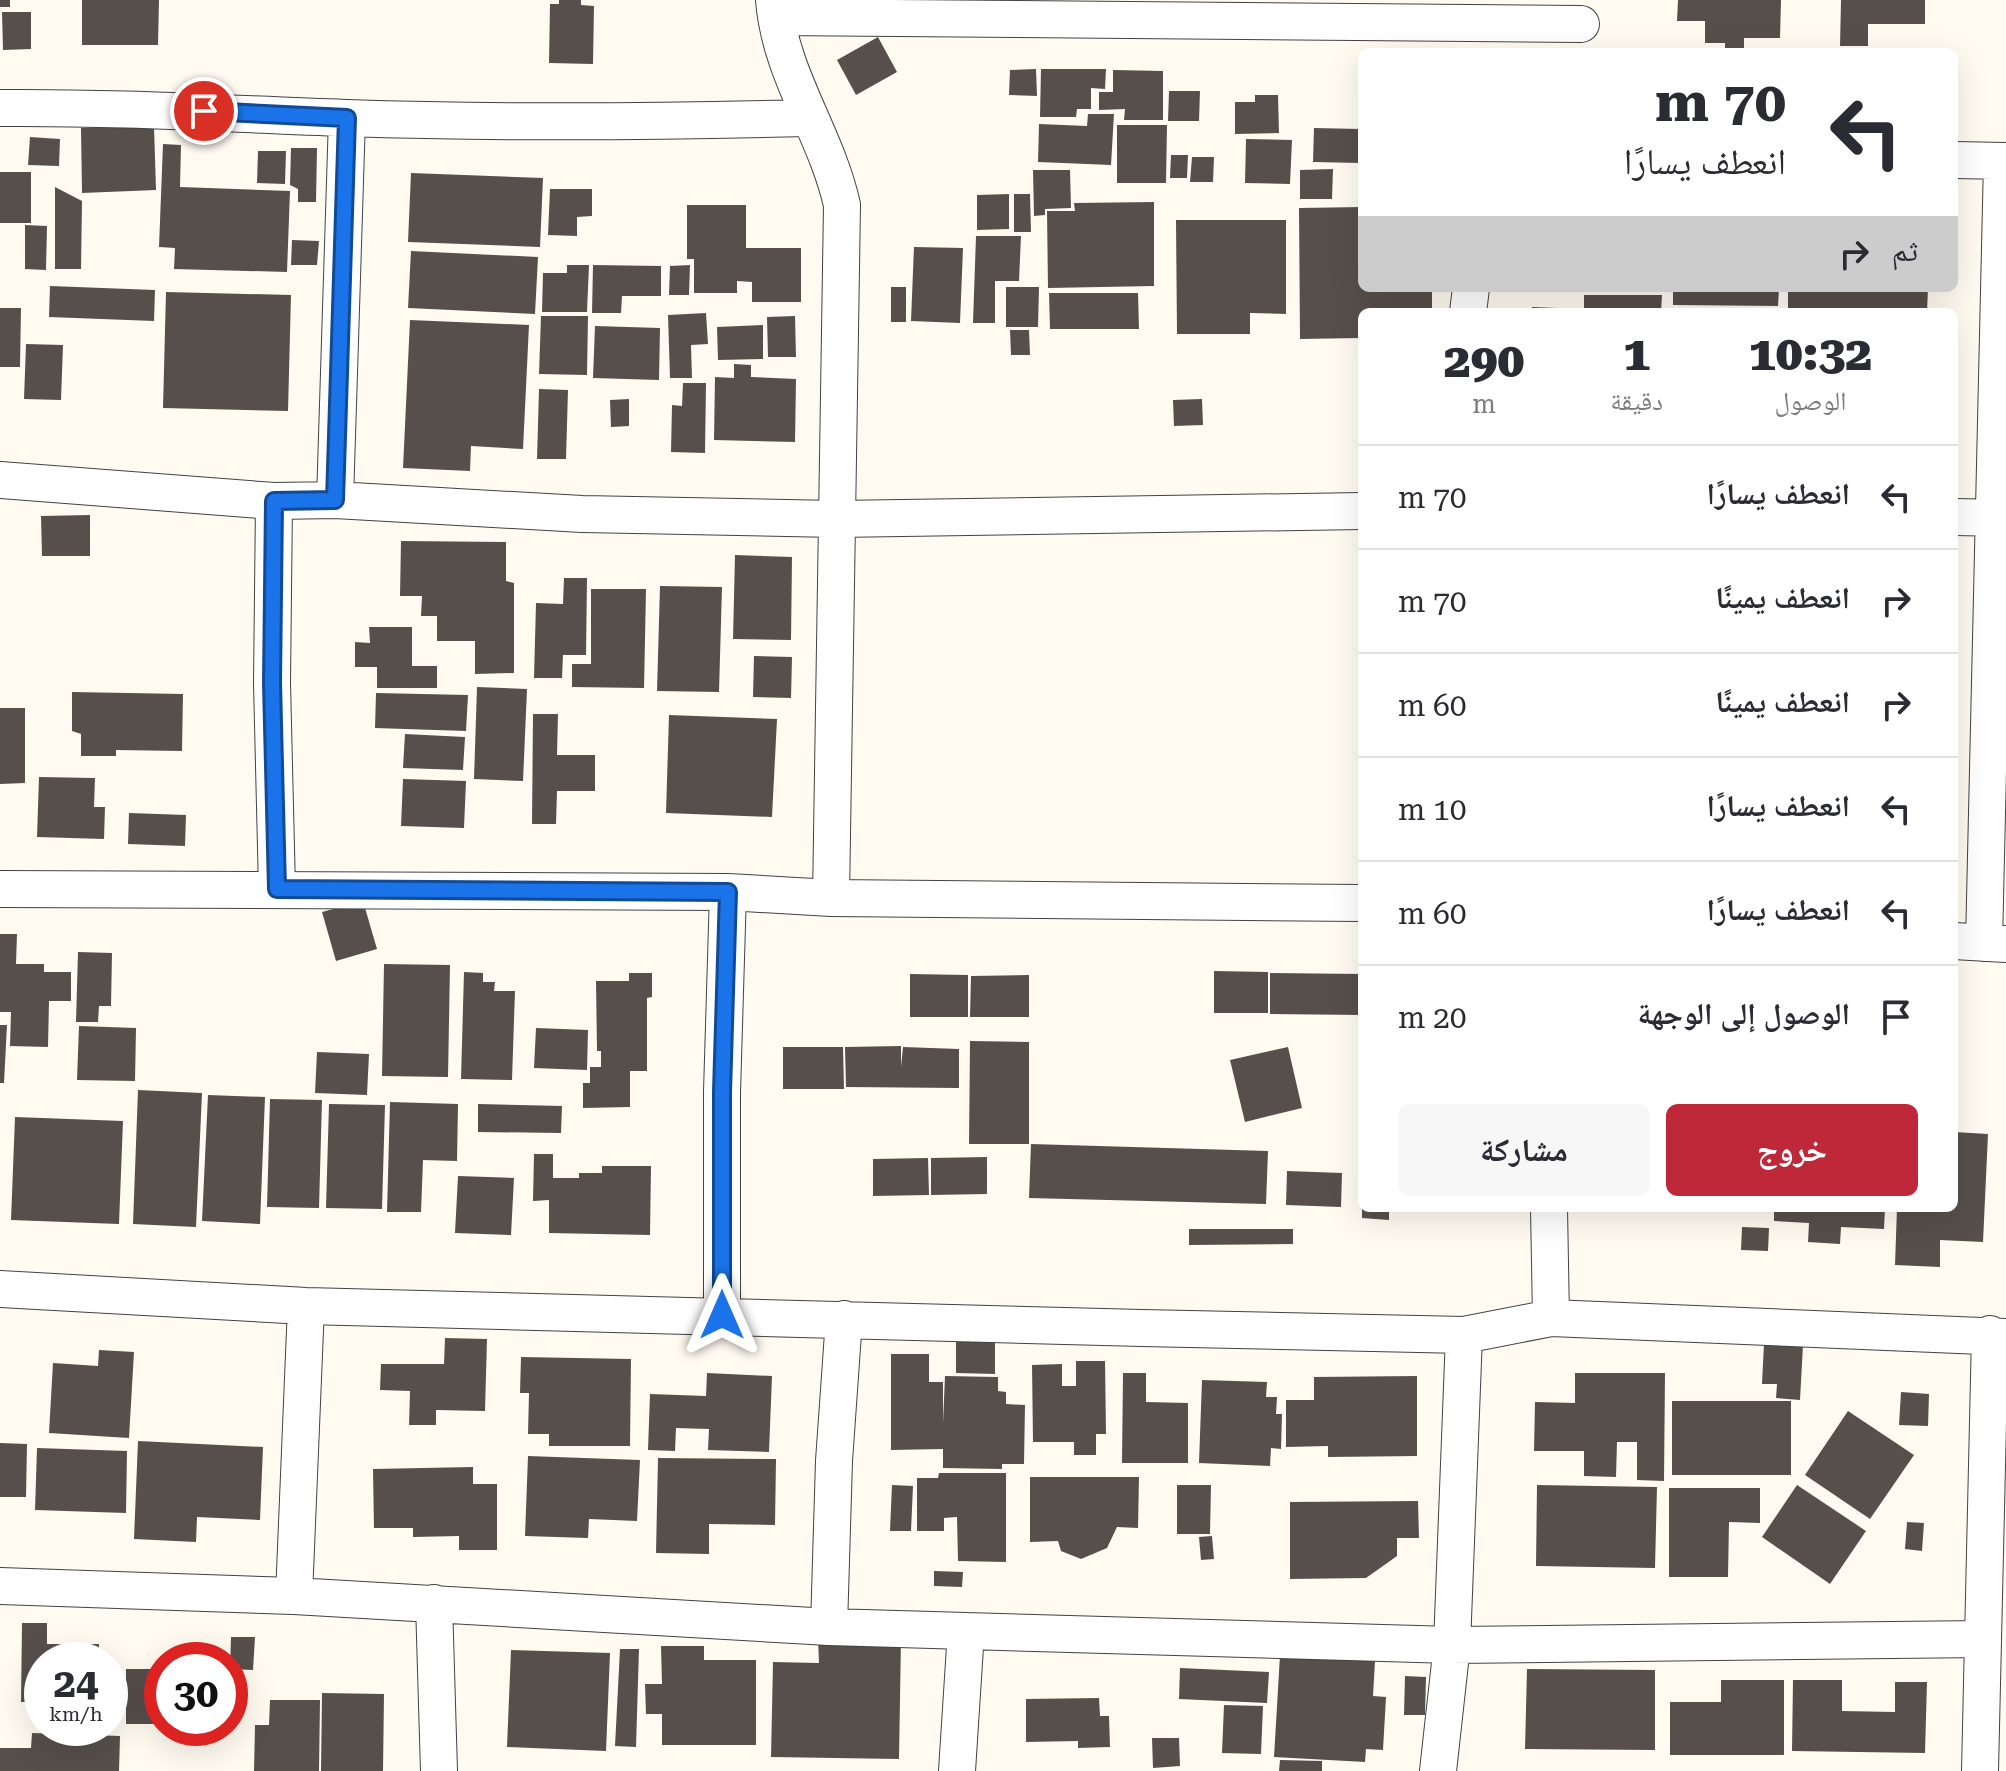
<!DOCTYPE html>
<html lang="ar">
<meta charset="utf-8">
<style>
:root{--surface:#fff;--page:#f7f7f7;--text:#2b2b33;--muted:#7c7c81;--line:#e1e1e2;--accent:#be2838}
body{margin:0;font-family:"Roboto Serif","Noto Naskh Arabic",serif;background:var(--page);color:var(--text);direction:rtl;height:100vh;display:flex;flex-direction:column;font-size:30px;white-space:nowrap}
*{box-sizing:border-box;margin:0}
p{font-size:26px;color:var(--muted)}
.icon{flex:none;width:44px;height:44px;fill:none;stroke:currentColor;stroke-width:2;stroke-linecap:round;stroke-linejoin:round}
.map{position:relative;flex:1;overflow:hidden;direction:ltr}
.sheet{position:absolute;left:1358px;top:308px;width:600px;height:904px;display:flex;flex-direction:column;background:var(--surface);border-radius:12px;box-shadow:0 8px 32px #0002;direction:rtl}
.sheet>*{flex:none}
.hud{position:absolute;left:1358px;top:48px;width:600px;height:244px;border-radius:12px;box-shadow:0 8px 32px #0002;direction:rtl;background:#fff;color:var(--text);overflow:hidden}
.speed{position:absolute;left:24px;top:1642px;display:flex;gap:16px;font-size:40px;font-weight:700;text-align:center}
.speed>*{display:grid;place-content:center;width:104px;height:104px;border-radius:50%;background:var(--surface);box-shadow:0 8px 32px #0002;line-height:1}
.speed small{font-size:20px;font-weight:400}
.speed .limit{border:12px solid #d22;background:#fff;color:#111}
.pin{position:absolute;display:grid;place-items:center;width:68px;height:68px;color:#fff;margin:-34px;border:4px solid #fff;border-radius:50%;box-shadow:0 2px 8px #0007}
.me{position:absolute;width:88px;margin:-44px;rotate:0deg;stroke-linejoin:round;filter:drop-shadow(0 0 6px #0008)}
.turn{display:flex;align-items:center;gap:28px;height:168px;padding:0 40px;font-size:36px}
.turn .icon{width:104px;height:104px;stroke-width:2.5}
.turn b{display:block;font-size:56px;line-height:68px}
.then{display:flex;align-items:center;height:76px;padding:0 40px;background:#0003;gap:16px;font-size:30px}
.eta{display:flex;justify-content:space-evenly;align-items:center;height:136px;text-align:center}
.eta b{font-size:48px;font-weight:800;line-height:56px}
.cta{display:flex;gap:16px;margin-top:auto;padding:16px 40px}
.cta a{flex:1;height:92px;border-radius:12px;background:var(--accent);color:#fff;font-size:32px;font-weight:800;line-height:92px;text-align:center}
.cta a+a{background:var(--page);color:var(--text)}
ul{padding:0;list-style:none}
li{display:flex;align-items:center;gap:24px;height:104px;padding:0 40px;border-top:2px solid var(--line)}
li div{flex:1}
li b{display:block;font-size:30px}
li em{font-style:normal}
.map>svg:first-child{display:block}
</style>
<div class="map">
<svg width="2006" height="1771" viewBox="0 0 2006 1771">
<rect width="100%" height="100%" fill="#fffbf1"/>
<!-- building -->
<path fill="#574f4b" d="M 0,0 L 10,0 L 10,7 L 0,7 Z
M 82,0 L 159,0 L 158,45 L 82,45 Z
M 559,0 L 581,0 L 581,5 L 594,6 L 593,64 L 549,63 L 550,4 L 559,4 Z
M 1678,0 L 1781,0 L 1780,38 L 1744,38 L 1744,52 L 1725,52 L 1725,43 L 1705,43 L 1705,21 L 1677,21 Z
M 1841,0 L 1925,0 L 1925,24 L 1868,24 L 1868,46 L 1840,46 Z
M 2,12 L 31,12 L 31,49 L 3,50 Z
M 878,37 L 897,72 L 856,95 L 837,60 Z
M 1036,69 L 1037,96 L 1009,95 L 1010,70 Z
M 1041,69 L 1106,69 L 1105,89 L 1091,88 L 1091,109 L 1077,109 L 1076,117 L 1040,117 Z
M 1113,70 L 1163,71 L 1163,120 L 1124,120 L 1125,109 L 1099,110 L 1099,92 L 1113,92 Z
M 1169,91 L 1200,91 L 1199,121 L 1168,121 Z
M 1255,95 L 1278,95 L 1279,133 L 1235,134 L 1235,102 L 1255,102 Z
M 1088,114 L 1114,114 L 1111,165 L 1038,162 L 1039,124 L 1087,126 Z
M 1117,125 L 1167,125 L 1166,183 L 1117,183 Z
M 154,126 L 156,190 L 82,193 L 81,128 Z
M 1314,128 L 1360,129 L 1360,163 L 1313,162 Z
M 30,137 L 60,139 L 59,166 L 28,165 Z
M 1246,139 L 1292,140 L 1290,184 L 1245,183 Z
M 163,144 L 181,145 L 180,187 L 290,191 L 287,272 L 174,269 L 175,248 L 159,247 Z
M 291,148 L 317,148 L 316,202 L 298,202 L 298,189 L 290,185 Z
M 258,151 L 286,151 L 285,184 L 257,183 Z
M 1171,155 L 1188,155 L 1187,178 L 1170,178 Z
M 1192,157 L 1214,157 L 1213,182 L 1190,182 Z
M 1333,169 L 1332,199 L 1300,199 L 1300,170 Z
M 1033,170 L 1070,170 L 1071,208 L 1045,209 L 1045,215 L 1034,216 Z
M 0,172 L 31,172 L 31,223 L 0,223 Z
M 411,173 L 543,178 L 540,247 L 408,242 Z
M 55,187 L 82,201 L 81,269 L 55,269 Z
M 550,189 L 592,189 L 592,216 L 577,217 L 577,236 L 548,235 Z
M 1009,194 L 1009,229 L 977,230 L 977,195 Z
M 1014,194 L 1030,194 L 1031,232 L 1014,232 Z
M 1154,202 L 1154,286 L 1048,288 L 1047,211 L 1075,211 L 1074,203 Z
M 687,205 L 746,205 L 746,248 L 801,248 L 801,302 L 752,302 L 752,282 L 737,281 L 737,293 L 694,293 L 694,259 L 687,259 Z
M 1362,207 L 1362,288 L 1432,288 L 1432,312 L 1362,312 L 1362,338 L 1300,339 L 1299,208 Z
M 1176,220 L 1286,220 L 1286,314 L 1250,313 L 1250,334 L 1177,334 Z
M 25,225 L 47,226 L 46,270 L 25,269 Z
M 976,236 L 1021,236 L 1019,281 L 995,281 L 995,323 L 973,323 Z
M 292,240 L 319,241 L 317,265 L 291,265 Z
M 914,247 L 963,248 L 960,323 L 911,321 Z
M 411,251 L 538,257 L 535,314 L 408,308 Z
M 567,265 L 589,265 L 587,312 L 542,312 L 543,273 L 567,273 Z
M 593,265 L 661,266 L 661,296 L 622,296 L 621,313 L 592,313 Z
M 690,265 L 689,295 L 669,295 L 670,266 Z
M 50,286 L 155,290 L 154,321 L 49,317 Z
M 891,287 L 906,287 L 906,322 L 891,322 Z
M 1006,287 L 1039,287 L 1038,327 L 1006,327 Z
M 1673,288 L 1779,288 L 1778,306 L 1673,305 Z
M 1788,288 L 1928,288 L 1927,312 L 1788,312 Z
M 166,292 L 291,295 L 288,411 L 163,408 Z
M 1049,293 L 1138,293 L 1139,329 L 1050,329 Z
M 1584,295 L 1662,295 L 1661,312 L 1584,312 Z
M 1532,307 L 1583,309 L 1583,312 L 1531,312 Z
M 0,308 L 21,308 L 20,367 L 0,367 Z
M 706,313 L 708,344 L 691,345 L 692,378 L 670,378 L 668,315 Z
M 541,316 L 588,316 L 587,375 L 539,374 Z
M 795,316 L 796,357 L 768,357 L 767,317 Z
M 410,320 L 529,325 L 523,449 L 471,446 L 470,471 L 403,468 Z
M 763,325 L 763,359 L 718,360 L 717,327 Z
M 595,326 L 660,328 L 659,380 L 593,378 Z
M 1010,330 L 1029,330 L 1030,355 L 1011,355 Z
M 26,344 L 63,345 L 61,400 L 24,399 Z
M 734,364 L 751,365 L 751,377 L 796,379 L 795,442 L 714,440 L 715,377 L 734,378 Z
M 683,383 L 706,383 L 705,453 L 671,452 L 672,405 L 682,406 Z
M 539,389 L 568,390 L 566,459 L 537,459 Z
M 629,399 L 629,426 L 611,427 L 610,400 Z
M 1202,399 L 1203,425 L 1174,426 L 1173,400 Z
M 90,515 L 90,556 L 42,556 L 41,516 Z
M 401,541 L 506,542 L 506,581 L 514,583 L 514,673 L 475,674 L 475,641 L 437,641 L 437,616 L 421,616 L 422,596 L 400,596 Z
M 735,555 L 792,557 L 791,640 L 733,639 Z
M 564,578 L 587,578 L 586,655 L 563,655 L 562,678 L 534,678 L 536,603 L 563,604 Z
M 660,586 L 722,587 L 719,692 L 657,691 Z
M 591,589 L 646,589 L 644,688 L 572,687 L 572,664 L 591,664 Z
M 369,627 L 412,627 L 412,666 L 437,666 L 437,688 L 377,688 L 377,667 L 355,667 L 355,642 L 370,643 Z
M 754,656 L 792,657 L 791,698 L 753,697 Z
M 477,687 L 527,689 L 523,781 L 474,779 Z
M 72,692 L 183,694 L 182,751 L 116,750 L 116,756 L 81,756 L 81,734 L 72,731 Z
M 376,693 L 468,695 L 466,731 L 375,728 Z
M 0,708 L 25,708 L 25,783 L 0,784 Z
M 533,714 L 558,714 L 557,755 L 595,755 L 595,791 L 557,791 L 556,824 L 532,824 Z
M 669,715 L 777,719 L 772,817 L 666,813 Z
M 405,734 L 465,737 L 463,770 L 403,768 Z
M 39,777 L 95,778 L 94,807 L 105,807 L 104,839 L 37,837 Z
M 403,779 L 466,781 L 464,828 L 401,826 Z
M 129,813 L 186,815 L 185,846 L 128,844 Z
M 363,901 L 377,949 L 336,961 L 322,912 Z
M 0,934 L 17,934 L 16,964 L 44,964 L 44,972 L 71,972 L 71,1001 L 49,1001 L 48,1047 L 10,1046 L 11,1012 L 0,1012 Z
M 78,952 L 112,953 L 111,1006 L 99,1006 L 98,1022 L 76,1022 Z
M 384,964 L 450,965 L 448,1077 L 382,1076 Z
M 1214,971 L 1268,972 L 1268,1013 L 1214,1013 Z
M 464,972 L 483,973 L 483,982 L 495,982 L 494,991 L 515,991 L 512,1080 L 461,1079 Z
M 629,973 L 652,973 L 652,997 L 647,998 L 647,1071 L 630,1071 L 630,1107 L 583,1108 L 583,1083 L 590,1083 L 590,1067 L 601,1067 L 601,1051 L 597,1051 L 596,981 L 629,981 Z
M 1270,973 L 1362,974 L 1362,1015 L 1270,1014 Z
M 910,974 L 968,975 L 968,1017 L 910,1017 Z
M 1029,975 L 1029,1017 L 970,1017 L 971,976 Z
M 0,1025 L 7,1025 L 4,1083 L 0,1083 Z
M 79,1026 L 136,1028 L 135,1081 L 77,1080 Z
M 536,1028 L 588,1030 L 587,1070 L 534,1068 Z
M 970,1041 L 1029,1042 L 1029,1144 L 969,1144 Z
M 901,1046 L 901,1067 L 903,1047 L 959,1049 L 959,1088 L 846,1087 L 845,1047 Z
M 783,1047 L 843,1047 L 844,1089 L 783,1089 Z
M 1288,1047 L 1302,1108 L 1245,1122 L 1230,1060 Z
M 317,1052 L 369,1054 L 367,1095 L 315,1093 Z
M 138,1090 L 202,1093 L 196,1227 L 133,1224 Z
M 208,1095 L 265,1097 L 260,1224 L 202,1221 Z
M 270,1099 L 322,1100 L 319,1208 L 267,1207 Z
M 390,1102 L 458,1104 L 457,1161 L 423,1160 L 421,1212 L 387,1212 Z
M 329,1104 L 385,1105 L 382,1209 L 326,1208 Z
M 478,1104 L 562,1106 L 561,1133 L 478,1132 Z
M 15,1117 L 123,1121 L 119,1224 L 11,1220 Z
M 1954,1132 L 1988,1134 L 1983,1242 L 1940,1240 L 1940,1267 L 1895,1265 L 1897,1208 L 1954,1208 Z
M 1031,1144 L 1268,1151 L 1266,1204 L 1029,1198 Z
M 534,1154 L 553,1154 L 553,1178 L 579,1178 L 579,1173 L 602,1173 L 602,1166 L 651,1166 L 650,1235 L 549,1233 L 549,1200 L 533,1201 Z
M 987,1157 L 987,1194 L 931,1195 L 931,1158 Z
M 928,1158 L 929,1195 L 873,1196 L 873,1159 Z
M 1287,1171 L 1342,1173 L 1341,1207 L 1286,1205 Z
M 458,1176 L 514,1178 L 511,1235 L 455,1233 Z
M 1362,1208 L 1389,1208 L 1389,1220 L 1362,1218 Z
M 1774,1208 L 1885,1208 L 1884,1229 L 1841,1227 L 1840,1244 L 1808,1242 L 1809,1223 L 1774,1221 Z
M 1742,1227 L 1769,1228 L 1768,1251 L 1741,1250 Z
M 1189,1229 L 1293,1229 L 1293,1244 L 1189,1245 Z
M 445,1338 L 487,1339 L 485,1411 L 436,1410 L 436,1425 L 409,1425 L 410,1391 L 380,1390 L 381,1364 L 444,1364 Z
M 956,1341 L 995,1342 L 995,1374 L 956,1373 Z
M 1764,1343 L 1803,1345 L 1800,1400 L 1776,1398 L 1777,1384 L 1762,1384 Z
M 99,1350 L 134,1352 L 129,1438 L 49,1433 L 53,1363 L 98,1366 Z
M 891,1354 L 929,1354 L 929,1382 L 943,1382 L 943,1423 L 945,1376 L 998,1377 L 998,1391 L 1006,1392 L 1006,1404 L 1025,1405 L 1024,1464 L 1002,1464 L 1002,1469 L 943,1468 L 943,1449 L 891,1450 Z
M 521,1357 L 631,1359 L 630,1446 L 549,1446 L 549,1434 L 528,1434 L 529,1393 L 520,1393 Z
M 1076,1361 L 1105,1361 L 1106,1434 L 1096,1434 L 1096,1455 L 1074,1455 L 1074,1442 L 1033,1442 L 1032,1365 L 1062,1364 L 1062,1386 L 1076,1386 Z
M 707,1373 L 772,1376 L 769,1452 L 708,1450 L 709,1429 L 676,1428 L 675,1451 L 648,1450 L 650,1394 L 706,1396 Z
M 1123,1373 L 1146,1373 L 1146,1402 L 1188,1403 L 1188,1463 L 1122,1463 Z
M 1575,1373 L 1665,1373 L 1664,1481 L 1637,1480 L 1637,1442 L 1617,1442 L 1616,1477 L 1584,1476 L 1584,1451 L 1534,1451 L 1535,1402 L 1575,1403 Z
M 1417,1376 L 1417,1456 L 1328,1457 L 1328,1446 L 1286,1447 L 1286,1400 L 1314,1400 L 1314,1377 Z
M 1202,1380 L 1267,1382 L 1266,1397 L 1277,1397 L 1276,1414 L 1282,1414 L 1281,1449 L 1271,1448 L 1270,1466 L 1199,1463 Z
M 1901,1392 L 1929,1394 L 1928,1426 L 1899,1425 Z
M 1672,1401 L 1791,1401 L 1791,1475 L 1672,1475 Z
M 1848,1411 L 1914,1455 L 1870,1519 L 1805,1475 Z
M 138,1441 L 263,1447 L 260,1520 L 197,1517 L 196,1542 L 134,1539 Z
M 0,1443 L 27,1444 L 26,1497 L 0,1497 Z
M 37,1448 L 127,1451 L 126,1513 L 35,1510 Z
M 528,1456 L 640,1460 L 637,1521 L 589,1519 L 588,1538 L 525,1536 Z
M 658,1458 L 776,1459 L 775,1525 L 709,1524 L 709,1554 L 656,1553 Z
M 473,1467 L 473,1484 L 497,1484 L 497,1550 L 459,1550 L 459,1536 L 413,1537 L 413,1528 L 374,1528 L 373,1469 Z
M 939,1473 L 1006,1473 L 1006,1562 L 958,1561 L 957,1517 L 944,1518 L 944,1531 L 917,1531 L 917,1478 L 938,1478 Z
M 1030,1477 L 1139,1477 L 1138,1528 L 1117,1527 L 1107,1548 L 1081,1559 L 1061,1551 L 1058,1541 L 1030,1542 Z
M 892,1485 L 913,1486 L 911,1531 L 890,1531 Z
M 1177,1485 L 1211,1485 L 1210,1534 L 1177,1534 Z
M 1537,1485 L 1657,1487 L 1655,1568 L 1536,1566 Z
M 1797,1485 L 1866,1531 L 1830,1584 L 1762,1537 Z
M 1669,1488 L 1760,1488 L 1760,1523 L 1729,1522 L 1728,1577 L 1669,1577 Z
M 1418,1501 L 1419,1538 L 1397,1538 L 1397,1556 L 1366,1578 L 1290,1579 L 1290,1502 Z
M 1907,1522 L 1924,1523 L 1922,1551 L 1905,1549 Z
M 1212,1536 L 1214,1559 L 1201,1560 L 1199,1537 Z
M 934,1571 L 963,1572 L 962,1587 L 934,1586 Z
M 22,1623 L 47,1623 L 47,1644 L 99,1644 L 99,1660 L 42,1660 L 42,1702 L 21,1702 Z
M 231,1637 L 255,1637 L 253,1670 L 230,1669 Z
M 818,1638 L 901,1638 L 899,1759 L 771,1757 L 773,1662 L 819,1663 Z
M 661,1646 L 704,1646 L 704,1660 L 756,1660 L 756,1745 L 662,1745 L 662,1714 L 646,1714 L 645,1684 L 662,1684 Z
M 620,1649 L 639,1649 L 636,1747 L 615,1746 Z
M 511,1650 L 610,1653 L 606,1751 L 507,1747 Z
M 1280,1655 L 1375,1661 L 1373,1696 L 1386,1697 L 1383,1750 L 1366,1749 L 1365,1762 L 1274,1757 Z
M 1180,1668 L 1269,1672 L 1267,1703 L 1179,1699 Z
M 126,1669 L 162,1669 L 162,1724 L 126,1724 Z
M 1527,1669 L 1655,1670 L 1655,1750 L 1525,1749 Z
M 1405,1676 L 1426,1677 L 1425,1715 L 1404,1715 Z
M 1721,1680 L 1784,1680 L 1784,1755 L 1670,1755 L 1670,1702 L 1721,1702 Z
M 1793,1680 L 1842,1680 L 1842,1711 L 1895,1712 L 1895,1682 L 1927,1682 L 1925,1753 L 1792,1751 Z
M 110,1685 L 117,1685 L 116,1715 L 110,1715 Z
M 322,1693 L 384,1694 L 383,1771 L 321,1771 Z
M 1099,1698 L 1100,1716 L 1109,1716 L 1110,1747 L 1078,1748 L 1078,1741 L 1026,1742 L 1026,1699 Z
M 270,1700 L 320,1700 L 319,1771 L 254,1771 L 255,1725 L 269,1725 Z
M 1224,1705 L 1263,1706 L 1261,1754 L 1222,1753 Z
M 32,1733 L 120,1736 L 119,1771 L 0,1771 L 0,1748 L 31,1748 Z
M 1152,1738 L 1179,1738 L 1180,1766 L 1153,1768 Z
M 1280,1760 L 1322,1761 L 1322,1771 L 1279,1771 Z"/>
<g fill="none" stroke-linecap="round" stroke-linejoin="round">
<defs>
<path id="minor" d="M 774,0 C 780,75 826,133 842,205 L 831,898
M 776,17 L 1581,24
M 0,108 C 116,107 231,114 346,118 C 500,123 654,122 808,118
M 1954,160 L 2006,161
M 1468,312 L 1471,288
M 0,480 L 274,501 L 335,500 L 582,514 L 836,519 L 1362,511
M 335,500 L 347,118
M 274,501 L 272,683 L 277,889
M 1954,517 L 2006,518
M 0,889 L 728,892 L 831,898 L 1362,903
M 1954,941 L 2006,944
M 1984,943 L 2002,161
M 1549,1208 L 1551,1318
M 0,1289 L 306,1306 L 1142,1328 L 1464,1335 L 1551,1318 L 2006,1337
M 722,1315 L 722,1092 L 728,892
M 0,1586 L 294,1596 L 829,1627 L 1452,1645 L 1983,1639
M 294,1596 L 306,1306
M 434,1603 L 439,1771
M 829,1627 L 834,1461 L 844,1319
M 957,1771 L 966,1631
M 1438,1771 L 1452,1645 L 1464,1335
M 1980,1771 L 1990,1334"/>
</defs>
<!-- minor casing -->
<use href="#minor" stroke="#424242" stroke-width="38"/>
<!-- minor -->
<use href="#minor" stroke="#fff" stroke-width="36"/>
</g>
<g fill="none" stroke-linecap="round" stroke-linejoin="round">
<defs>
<path id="route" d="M 204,111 L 347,118 L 335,500 L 274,501 L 272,683 L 277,889 L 728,892 L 722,1092 L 722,1315"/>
</defs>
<!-- route casing -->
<use href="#route" stroke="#114b97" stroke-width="20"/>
<!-- route -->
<use href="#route" stroke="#1a73e8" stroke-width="14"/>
</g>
</svg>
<div class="speed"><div>24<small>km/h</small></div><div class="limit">30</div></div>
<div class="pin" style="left:204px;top:111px;background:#d93025"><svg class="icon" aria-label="arrive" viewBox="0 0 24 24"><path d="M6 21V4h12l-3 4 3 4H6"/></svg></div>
<svg class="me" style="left:722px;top:1315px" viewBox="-20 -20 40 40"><path d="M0-17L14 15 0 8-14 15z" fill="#1a73e8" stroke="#fff" stroke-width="4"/></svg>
<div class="hud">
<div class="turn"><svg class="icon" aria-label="left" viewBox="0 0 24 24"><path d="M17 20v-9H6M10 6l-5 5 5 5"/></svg><div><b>70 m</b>انعطف يسارًا</div></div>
<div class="then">ثم<svg class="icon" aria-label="right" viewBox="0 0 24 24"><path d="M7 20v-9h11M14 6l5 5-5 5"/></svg></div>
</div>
<section class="sheet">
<div class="eta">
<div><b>10:32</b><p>الوصول</p></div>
<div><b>1</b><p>دقيقة</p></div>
<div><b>290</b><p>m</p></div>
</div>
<ul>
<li><svg class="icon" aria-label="left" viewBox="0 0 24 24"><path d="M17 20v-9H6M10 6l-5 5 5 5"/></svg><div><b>انعطف يسارًا</b></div><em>70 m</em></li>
<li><svg class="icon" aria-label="right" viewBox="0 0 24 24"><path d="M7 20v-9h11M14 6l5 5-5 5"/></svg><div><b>انعطف يمينًا</b></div><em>70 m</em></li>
<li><svg class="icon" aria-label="right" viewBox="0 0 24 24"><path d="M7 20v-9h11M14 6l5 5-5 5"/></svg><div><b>انعطف يمينًا</b></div><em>60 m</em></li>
<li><svg class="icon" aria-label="left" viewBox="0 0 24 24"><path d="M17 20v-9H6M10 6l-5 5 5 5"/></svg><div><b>انعطف يسارًا</b></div><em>10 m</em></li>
<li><svg class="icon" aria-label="left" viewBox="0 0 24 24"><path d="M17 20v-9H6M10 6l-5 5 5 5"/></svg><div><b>انعطف يسارًا</b></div><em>60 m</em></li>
<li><svg class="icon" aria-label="arrive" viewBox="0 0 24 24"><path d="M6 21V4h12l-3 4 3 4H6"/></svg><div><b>الوصول إلى الوجهة</b></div><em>20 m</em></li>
</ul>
<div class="cta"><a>خروج</a><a>مشاركة</a></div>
</section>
</div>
